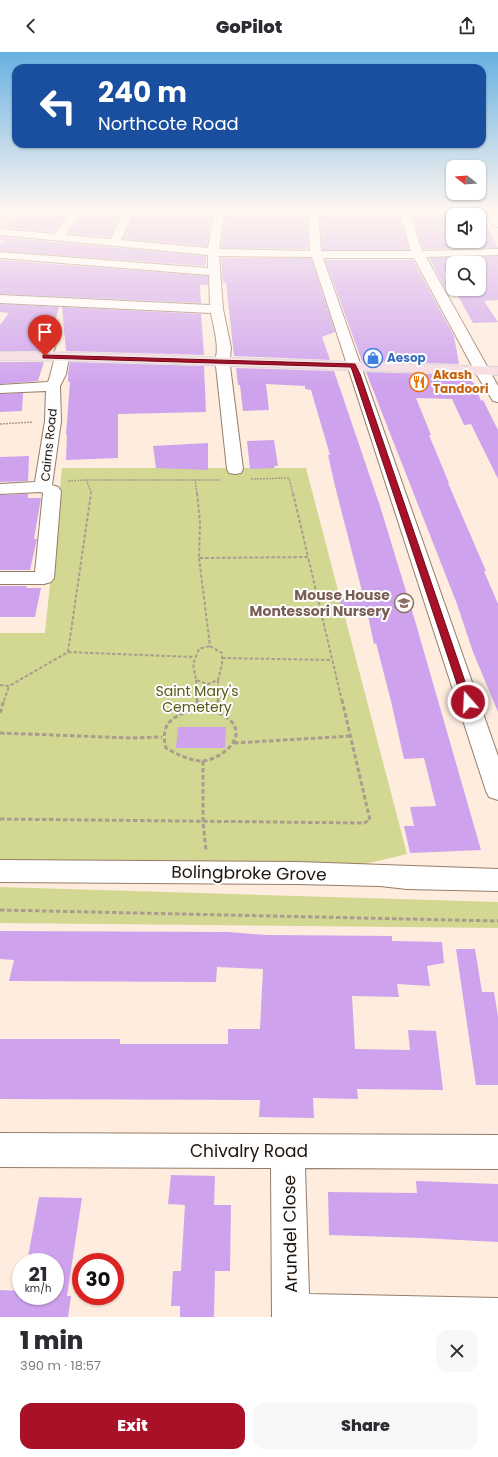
<!DOCTYPE html>
<meta charset="utf-8">
<style>
:root{--surface:#fff;--page:#f7f7f7;--text:#2b2b33;--muted:#7c7c81;--accent:#a81128}
body{margin:0;font-family:Poppins,sans-serif;background:var(--page);color:var(--text);height:100vh;display:flex;flex-direction:column;font-size:15px;white-space:nowrap}
*{box-sizing:border-box;margin:0}
p{font-size:13px;color:var(--muted)}
.icon{flex:none;width:22px;height:22px;fill:none;stroke:currentColor;stroke-width:2;stroke-linecap:round;stroke-linejoin:round}
.map{position:relative;height:1265px;overflow:hidden}
.side{display:flex;flex-direction:column;background:var(--surface);flex:1}
.side>*{flex:none}
.top-card{position:absolute;left:12px;top:12px;width:474px;height:84px;border-radius:12px;box-shadow:0 1px 3px #0004;background:#1a4fa0;color:#fff;overflow:hidden}
.needle{width:26px;rotate:287deg}
.buttons{position:absolute;left:446px;top:108px;display:grid;gap:8px}
.buttons a{display:grid;place-items:center;width:40px;height:40px;border-radius:8px;background:var(--surface);box-shadow:0 1px 3px #0004;font-size:20px}
.speed{position:absolute;left:12px;top:1201px;display:flex;gap:8px;font-size:20px;font-weight:700;text-align:center}
.speed>*{display:grid;place-content:center;width:52px;height:52px;border-radius:50%;background:var(--surface);box-shadow:0 1px 3px #0004;line-height:1}
.speed small{font-size:10px;font-weight:400}
.speed .limit{border:6px solid #d22;background:#fff;color:#111}
.pin{position:absolute;display:grid;place-items:center;width:34px;height:34px;color:#fff;margin:-41px -17px;border-radius:50% 50% 50% 0;rotate:-45deg;box-shadow:0 0 4px #0007}
.pin .icon{rotate:45deg}
.me{position:absolute;width:44px;margin:-22px;rotate:341deg;stroke-linejoin:round;filter:drop-shadow(0 0 3px #0008)}
.turn{display:flex;align-items:center;gap:14px;height:84px;padding:0 20px;font-size:18px}
.turn .icon{width:52px;height:52px;stroke-width:2.5}
.turn b{display:block;font-size:28px;line-height:34px}
.round{display:grid;place-items:center;flex:none;width:42px;height:42px;border-radius:12px;background:var(--page)}
.overview{display:flex;align-items:center;justify-content:space-between;height:68px;padding:0 20px}
h1{font-size:24px;font-weight:800;line-height:30px}
.button{display:flex;gap:8px;margin-top:auto;padding:8px 20px}
.button a{flex:1;height:46px;border-radius:12px;background:var(--accent);color:#fff;font-size:16px;font-weight:800;line-height:46px;text-align:center}
.button a+a{background:var(--page);color:var(--text)}
header{display:flex;justify-content:space-between;align-items:center;height:52px;padding:0 20px;background:var(--surface);font-size:18px;font-weight:800}
.map>svg:first-child{display:block}
</style>
<header><svg class="icon" aria-label="back" viewBox="0 0 24 24"><path d="M15 5l-7 7 7 7"/></svg>GoPilot<svg class="icon" aria-label="share" viewBox="0 0 24 24"><path d="M12 15V3M7 8l5-5 5 5M5 13v7h14v-7"/></svg></header>
<div class="map">
<svg width="498" height="1265" viewBox="0 0 498 1265">
<rect width="100%" height="100%" fill="#feecde"/>
<!-- green -->
<path fill="#d2d792" d="M 62,416 L 306,416 L 407,802 L 365,812 L 0,809 L 0,581 L 45,581 Z
M 0,835 L 498,850 L 498,876 L 0,871 Z"/>
<!-- building -->
<path fill="#cea2ed" fill-rule="evenodd" d="M 23,159 L 70,159 L 54,180 L 6,176 Z
M 76,159 L 122,159 L 110,185 L 68,182 L 80,164 Z
M 135,159 L 213,159 L 207,194 L 123,187 Z
M 226,159 L 307,159 L 308,197 L 221,196 Z
M 320,159 L 398,159 L 409,198 L 322,198 Z
M 411,159 L 479,159 L 498,196 L 423,197 ZM 453,163 L 479,163 L 479,189 L 453,189 Z
M 0,185 L 206,204 L 206,214 L 0,199 L 0,192 L 5,188 L 0,187 Z
M 498,204 L 498,248 L 484,249 L 498,270 L 473,271 L 454,237 L 479,237 L 479,211 L 453,211 L 453,234 L 444,219 L 448,241 L 429,206 Z
M 221,206 L 311,206 L 335,280 L 322,285 L 330,308 L 234,304 L 226,231 L 223,231 Z
M 0,208 L 208,224 L 208,233 L 200,233 L 201,251 L 0,242 Z
M 325,208 L 413,208 L 454,284 L 459,312 L 362,309 Z
M 0,252 L 59,255 L 49,291 L 42,292 L 39,299 L 0,299 L 0,273 L 9,261 L 0,260 Z
M 62,255 L 201,262 L 204,303 L 66,299 Z
M 0,310 L 44,310 L 38,329 L 0,332 Z
M 70,310 L 204,314 L 206,360 L 118,362 L 118,406 L 66,408 L 67,383 L 66,383 L 70,330 L 68,330 L 68,321 Z
M 236,316 L 334,319 L 380,454 L 416,572 L 481,798 L 410,801 L 404,774 L 414,774 L 410,755 L 436,754 L 424,706 L 404,707 L 391,649 L 376,591 L 374,592 L 368,564 L 344,565 L 339,546 L 361,545 L 360,539 L 362,539 L 335,434 L 328,403 L 330,403 L 311,338 L 305,337 L 305,334 L 266,332 L 269,358 L 243,359 L 240,333 L 238,333 Z
M 366,320 L 461,323 L 474,331 L 481,349 L 483,348 L 498,378 L 498,427 L 471,372 L 464,373 L 452,347 L 416,346 L 431,383 L 429,383 L 449,431 L 448,431 L 486,519 L 484,519 L 498,552 L 498,660 L 473,600 L 457,552 Z
M 23,341 L 22,359 L 0,360 L 0,342 Z
M 274,388 L 278,414 L 274,414 L 275,416 L 250,417 L 247,389 Z
M 208,391 L 208,418 L 156,416 L 153,394 Z
M 29,404 L 28,429 L 0,430 L 0,405 Z
M 28,442 L 28,446 L 41,446 L 34,487 L 37,487 L 36,491 L 30,518 L 0,518 L 0,443 Z
M 0,534 L 27,534 L 26,536 L 41,536 L 35,565 L 0,565 Z
M 178,675 L 226,675 L 225,696 L 176,696 Z
M 0,879 L 228,880 L 267,883 L 392,884 L 392,889 L 442,890 L 444,911 L 427,914 L 430,934 L 397,932 L 399,945 L 352,944 L 355,997 L 410,998 L 408,978 L 436,979 L 443,1038 L 357,1037 L 358,1047 L 313,1046 L 314,1066 L 259,1065 L 260,1048 L 0,1047 L 0,987 L 120,987 L 120,992 L 228,992 L 228,977 L 260,977 L 263,917 L 217,915 L 216,930 L 9,929 L 14,908 L 0,907 Z
M 456,897 L 475,897 L 482,940 L 494,940 L 498,965 L 498,1033 L 476,1033 Z
M 171,1123 L 215,1124 L 214,1153 L 231,1153 L 230,1219 L 215,1219 L 214,1265 L 180,1265 L 180,1254 L 171,1254 L 173,1219 L 181,1219 L 185,1153 L 168,1152 Z
M 416,1129 L 498,1132 L 498,1190 L 421,1186 L 329,1183 L 328,1140 L 417,1141 Z
M 39,1145 L 82,1146 L 67,1244 L 71,1244 L 68,1265 L 0,1265 L 0,1238 L 21,1239 L 21,1244 L 55,1244 L 55,1210 L 27,1210 Z"/>
<g fill="none" stroke-linecap="round" stroke-linejoin="round">
<!-- minor-tunnel-far1 -->
<path stroke="#dcccbe" stroke-width="12" stroke-dasharray="12 6" stroke-linecap="butt" d="M 54,283 L 55,280"/>
<!-- minor-tunnel -->
<path stroke="#dcccbe" stroke-width="15" stroke-dasharray="15 8" stroke-linecap="butt" d="M 48,296 L 54,282"/>
<defs>
<path id="minor" d="M 124,159 L 134,159 L 121,188 L 208,196 L 215,159 L 225,159 L 219,197 L 310,199 L 308,159 L 318,159 L 321,199 L 411,199 L 399,159 L 409,159 L 422,199 L 498,197 L 498,203 L 426,205 L 498,334 L 498,350 L 493,349 L 478,325 L 414,206 L 323,206 L 498,704 L 498,748 L 489,745 L 486,739 L 312,205 L 219,204 L 223,257 L 231,296 L 230,306 L 228,309 L 230,314 L 243,417 L 241,421 L 235,422 L 229,421 L 227,417 L 216,314 L 214,309 C 221,299 213,273 211,261 L 0,251 L 0,243 L 210,253 L 209,223 L 0,206 L 0,200 L 208,216 L 208,203 L 0,183 L 0,177 L 55,182 L 70,161 L 74,160 L 79,163 L 65,183 L 111,187 Z
M 485,159 L 495,159 L 498,164 L 498,175 L 494,174 Z
M 48,292 L 53,293 L 55,296 L 50,307 L 45,308 L 40,307 L 38,304 L 43,293 Z
M 62,301 L 67,302 L 69,305 L 66,322 L 60,334 L 61,369 L 52,433 L 58,435 L 61,439 L 54,526 L 51,530 L 44,532 L 0,532 L 0,520 L 35,520 L 43,441 L 41,440 L 0,442 L 0,432 L 35,430 L 45,369 L 46,339 L 0,341 L 0,333 L 48,330 C 52,321 52,310 57,302 Z
M 0,808 L 298,810 L 498,817 L 498,839 L 407,837 L 380,834 L 298,832 L 0,830 Z
M 0,1081 L 498,1083 L 498,1117 L 305,1116 L 309,1242 L 498,1246 L 498,1265 L 272,1265 L 271,1116 L 0,1115 Z"/>
<path id="major" d="M 0,300 L 89,301 L 498,315 L 498,323 L 89,309 L 0,308 Z"/>
<path id="highway" d="M 10,159 L 22,159 L 4,176 L 0,177 L 0,168 Z"/>
</defs>
<!-- minor casing -->
<use href="#minor" stroke="#977d68" stroke-width="2"/>
<!-- major casing -->
<use href="#major" stroke="#d6d5d3" stroke-width="2"/>
<!-- highway casing -->
<use href="#highway" stroke="#d6d5d3" stroke-width="2"/>
<!-- path-far2 -->
<path stroke="#ab9c90" stroke-width="1.5" stroke-dasharray="2 1" stroke-linecap="butt" d="M 0,372 L 33,370
M 251,427 L 289,426 L 293,442
M 86,428 L 195,428 L 197,442
M 195,428 L 220,428
M 68,429 L 86,428 L 91,439 L 91,442"/>
<!-- path-far1 -->
<path stroke="#ab9c90" stroke-width="2" stroke-dasharray="3.5 2" stroke-linecap="butt" d="M 197,441 L 200,470 L 199,506 L 308,505 L 342,649
M 293,441 L 308,505
M 199,506 L 210,594
M 210,594 L 222,601 L 222,613 L 218,628 L 208,632 L 196,628 L 193,612 L 199,597 Z
M 68,600 L 193,605
M 222,606 L 332,608
M 196,628 L 197,649
M 218,628 L 218,649
M 0,633 L 9,634 L 68,600 L 91,441
M 4,649 L 9,634"/>
<!-- path -->
<path stroke="#ab9c90" stroke-width="3" stroke-dasharray="4.5 2.5" stroke-linecap="butt" d="M 197,648 L 198,657
M 218,648 L 218,660
M 198,657 C 209,659 222,660 230,668 C 249,686 219,709 201,709 C 187,708 177,702 166,696 C 159,669 175,663 198,657 Z
M 0,661 L 4,648
M 0,681 L 131,686 L 162,685
M 234,691 L 351,684
M 203,709 L 203,770 L 206,798
M 0,767 L 364,771 L 370,768 L 342,648
M 0,858 L 498,869"/>
<!-- minor -->
<use href="#minor" fill="#fff" fill-rule="evenodd"/>
<!-- major -->
<use href="#major" fill="#f7dce2" fill-rule="evenodd"/>
<!-- highway -->
<use href="#highway" fill="#f2c5cf" fill-rule="evenodd"/>
</g>
<!-- sky -->
<linearGradient id="sky" x2="0" y2="1"><stop stop-color="#67b1e2"/><stop offset="0.47" stop-color="#fff6f0"/><stop offset="1" stop-color="#fff6f0" stop-opacity="0"/></linearGradient>
<rect width="498" height="336" fill="url(#sky)"/>
<!-- route -->
<path fill="#a81128" stroke="#6d0b1a" d="M 43,303 L 355,312 L 360,322 L 472,650 L 471,652 L 464,652 L 463,650 L 351,315 L 45,306 L 43,306 Z"/>
<!-- icons -->
<defs>
<symbol id="shop-ring" viewBox="-11 -11 22 22"><circle r="9.5" fill="#fdfdfd" stroke="#3f7fe0" stroke-width="1.5"/><path d="M-5-2.5h2.3a2.7 3.5 0 0 1 5.4 0H5L5.5 6h-11ZM-1.5-2.5h3a1.5 2.3 0 0 0-3 0Z" fill="#3f7fe0"/></symbol>
<symbol id="restaurant-ring" viewBox="-11 -11 22 22"><circle r="9.5" fill="#fdfdfd" stroke="#e8710a" stroke-width="1.5"/><path d="M-5-6h1v4h1v-4h1v4h1v-4h1v5L-1.5 .5V6h-2V.5L-5-1ZM5-6V6H3V1.5H1.5Q1.5-4 5-6Z" fill="#e8710a"/></symbol>
<symbol id="school-ring" viewBox="-11 -11 22 22"><circle r="9.5" fill="#fdfdfd" stroke="#8d6e63" stroke-width="1.5"/><path d="M0-5L7-2L0 1L-7-2ZM-4 1L0 2.5L4 1V4Q0 6-4 4Z" fill="#8d6e63"/></symbol>
</defs>
<g fill-rule="evenodd">
<use href="#shop-ring" x="362" y="295" width="22" height="22"/>
<use href="#restaurant-ring" x="408" y="319" width="22" height="22"/>
<use href="#school-ring" x="393" y="540" width="22" height="22"/>
</g>
<g text-anchor="middle" stroke-width="4" stroke-linejoin="round" paint-order="stroke">
<!-- far-shop labels -->
<g font-size="12" font-weight="bold" fill="#366cbe" stroke="#fdfdfd" text-anchor="start">
<text x="387" y="310">Aesop</text>
</g>
<!-- far-food labels -->
<g font-size="12" font-weight="bold" fill="#c56008" stroke="#fdfdfd" text-anchor="start">
<text x="433" y="327">Akash<tspan x="433" dy="14">Tandoori</tspan></text>
</g>
<!-- far-street labels -->
<g font-size="12" fill="#1e140c" stroke="#fdfdfd">
<text transform="translate(49 393) rotate(-84)" y="4">Cairns Road</text>
</g>
<!-- education labels -->
<g font-size="14" font-weight="bold" fill="#785e54" stroke="#fdfdfd" text-anchor="end">
<text x="390" y="548">Mouse House<tspan x="390" dy="16">Montessori Nursery</tspan></text>
</g>
<!-- park labels -->
<g font-size="14" fill="#565917" stroke="#fdfdfd">
<text x="197" y="644">Saint Mary's<tspan x="197" dy="16">Cemetery</tspan></text>
</g>
<!-- near-street labels -->
<g font-size="17" fill="#1e140c" stroke="#fdfdfd">
<text transform="translate(249 821) rotate(1)" y="6">Bolingbroke Grove</text>
<text x="249" y="1105">Chivalry Road</text>
<text transform="translate(290 1182) rotate(-91)" y="6">Arundel Close</text>
</g>
</g>
</svg>
<div class="buttons">
<a><svg class="needle" viewBox="-14 -14 28 28"><path d="M0-13l5 13h-10z" fill="#e53935"/><path d="M0 13l5-13h-10z" fill="#7c7c81"/></svg></a>
<a><svg class="icon" aria-label="sound" viewBox="0 0 24 24"><path d="M4 9h4l5-4v14l-5-4H4zM17 9q2 3 0 6"/></svg></a>
<a><svg class="icon" aria-label="search" viewBox="0 0 24 24"><circle cx="10" cy="10" r="6"/><path d="M15 15l6 6"/></svg></a>
</div>
<div class="speed"><div>21<small>km/h</small></div><div class="limit">30</div></div>
<div class="pin" style="left:45px;top:304px;background:#d93025"><svg class="icon" aria-label="arrive" viewBox="0 0 24 24"><path d="M6 21V4h12l-3 4 3 4H6"/></svg></div>
<svg class="me" style="left:468px;top:650px" viewBox="-20 -20 40 40"><circle r="17" fill="#a81128" stroke="#fff" stroke-width="3"/><path d="M0-11L8 9 0 5-8 9z" fill="#fff"/></svg>
<div class="top-card">
<div class="turn"><svg class="icon" aria-label="left" viewBox="0 0 24 24"><path d="M17 20v-9H6M10 6l-5 5 5 5"/></svg><div><b>240 m</b>Northcote Road</div></div>
</div>
</div>
<section class="side">
<div class="overview"><div><h1>1 min</h1><p>390 m · 18:57</p></div><a class="round"><svg class="icon" aria-label="close" viewBox="0 0 24 24"><path d="M6 6l12 12M18 6L6 18"/></svg></a></div>
<div class="button"><a>Exit</a><a>Share</a></div>
</section>
